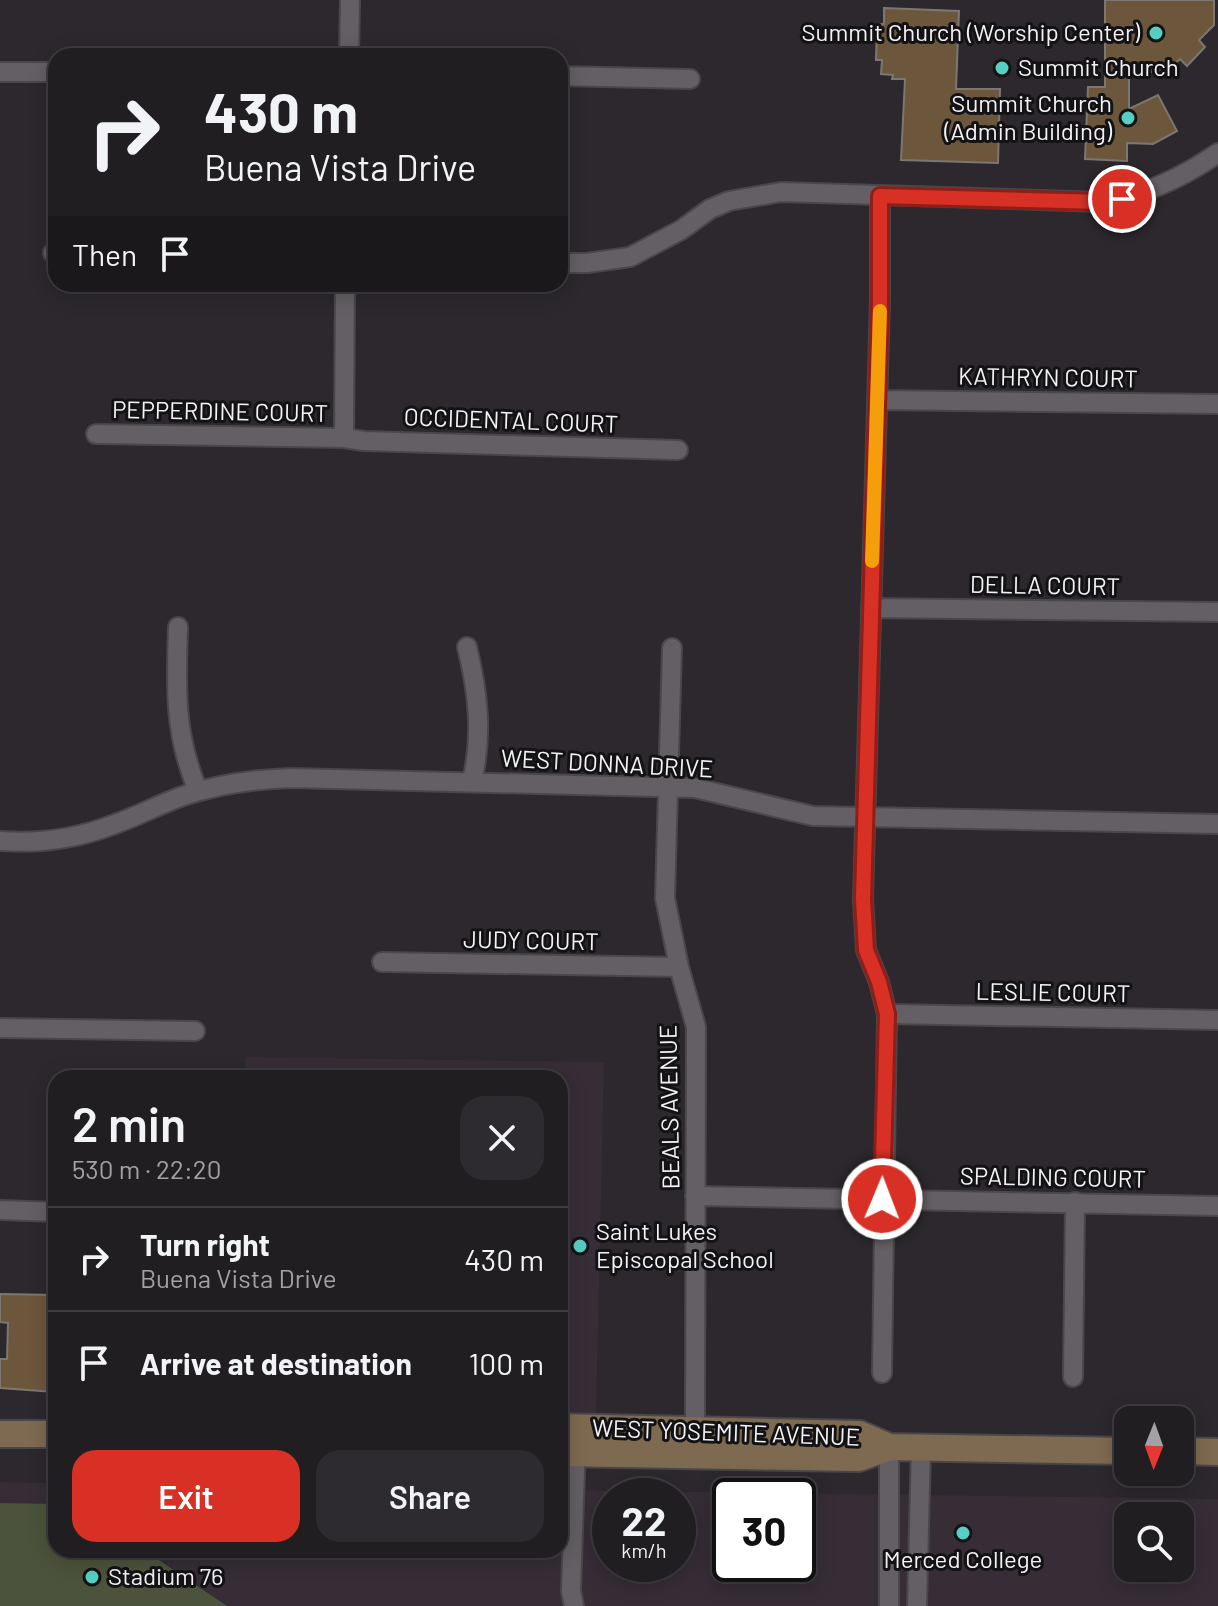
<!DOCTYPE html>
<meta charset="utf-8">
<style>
:root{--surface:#211e22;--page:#2d2b2f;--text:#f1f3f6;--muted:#a2a2a5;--line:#3e3c40;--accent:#d93025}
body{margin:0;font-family:Barlow,sans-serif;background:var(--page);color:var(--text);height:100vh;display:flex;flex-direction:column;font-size:30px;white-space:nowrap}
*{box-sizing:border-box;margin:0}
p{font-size:26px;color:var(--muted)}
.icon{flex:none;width:44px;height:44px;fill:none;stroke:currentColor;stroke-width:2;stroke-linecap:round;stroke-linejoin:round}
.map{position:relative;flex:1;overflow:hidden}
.details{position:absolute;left:48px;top:1070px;width:520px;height:488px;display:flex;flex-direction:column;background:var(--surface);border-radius:24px;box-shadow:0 4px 20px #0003,0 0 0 2px var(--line)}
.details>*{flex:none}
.hud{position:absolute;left:48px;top:48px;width:520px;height:244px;border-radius:24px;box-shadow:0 4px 20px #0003,0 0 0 2px var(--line);background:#211e22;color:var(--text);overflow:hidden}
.needle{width:52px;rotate:181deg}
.controls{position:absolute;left:1114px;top:1406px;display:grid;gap:16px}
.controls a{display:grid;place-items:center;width:80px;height:80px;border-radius:16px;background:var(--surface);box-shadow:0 4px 20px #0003,0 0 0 2px var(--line);font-size:40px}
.speed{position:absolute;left:592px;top:1478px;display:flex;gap:16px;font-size:40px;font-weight:700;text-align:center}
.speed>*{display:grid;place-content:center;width:104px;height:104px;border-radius:50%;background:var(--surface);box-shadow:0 4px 20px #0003,0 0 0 2px var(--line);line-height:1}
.speed small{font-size:20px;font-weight:400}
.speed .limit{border:4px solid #111;border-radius:12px;background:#fff;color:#111}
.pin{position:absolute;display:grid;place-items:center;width:68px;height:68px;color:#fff;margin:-34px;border:4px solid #fff;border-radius:50%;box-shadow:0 2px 8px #0007}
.me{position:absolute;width:88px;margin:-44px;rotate:1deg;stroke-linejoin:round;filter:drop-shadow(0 0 6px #0008)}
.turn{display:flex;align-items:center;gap:28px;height:168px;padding:0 24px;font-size:36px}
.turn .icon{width:104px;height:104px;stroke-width:2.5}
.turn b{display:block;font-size:56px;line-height:68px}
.then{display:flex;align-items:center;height:76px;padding:0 24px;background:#0003;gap:16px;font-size:30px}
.round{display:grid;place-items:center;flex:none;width:84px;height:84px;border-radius:24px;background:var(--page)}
.summary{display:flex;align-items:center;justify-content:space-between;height:136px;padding:0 24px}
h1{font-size:48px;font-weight:600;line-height:60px}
.primary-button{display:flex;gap:16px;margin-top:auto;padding:16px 24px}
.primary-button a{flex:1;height:92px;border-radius:24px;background:var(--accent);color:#fff;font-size:32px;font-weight:600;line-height:92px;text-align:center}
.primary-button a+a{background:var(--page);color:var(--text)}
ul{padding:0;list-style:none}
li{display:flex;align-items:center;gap:24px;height:104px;padding:0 24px;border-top:2px solid var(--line)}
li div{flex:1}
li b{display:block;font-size:30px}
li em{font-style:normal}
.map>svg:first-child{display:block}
</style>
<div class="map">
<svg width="1218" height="1606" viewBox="0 0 1218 1606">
<rect width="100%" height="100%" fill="#2c282d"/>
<!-- built -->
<path fill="#362d37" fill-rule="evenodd" d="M 246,1057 L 604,1062 L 596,1415 L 560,1415 L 560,1078 L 243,1078 Z
M 0,1482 L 56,1483 L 56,1550 L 560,1550 L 560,1490 L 1218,1499 L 1218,1606 L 0,1606 ZM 610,1496 L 678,1496 L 678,1564 L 610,1564 ZM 730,1496 L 798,1496 L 798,1564 L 730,1564 ZM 1128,1516 L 1180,1516 L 1180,1568 L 1128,1568 Z"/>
<!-- green -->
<path fill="#4c533c" d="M 0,1503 L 56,1504 L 56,1550 L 144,1550 L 227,1606 L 0,1606 Z"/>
<!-- building -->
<path fill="#6d573c" stroke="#7c7771" stroke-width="2" d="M 1105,0 L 1214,0 L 1214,25 L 1199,40 L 1205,47 L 1187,66 L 1180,59 L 1165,72 L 1129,72 L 1129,109 L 1158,95 L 1177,131 L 1153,144 L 1127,143 L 1127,161 L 1085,159 L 1088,87 L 1105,87 Z
M 884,8 L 959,11 L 956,89 L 1000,89 L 998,163 L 901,160 L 905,79 L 892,79 L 893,75 L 881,74 L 882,60 L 876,60 L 877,24 L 884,24 Z
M 0,1294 L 56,1295 L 56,1390 L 54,1392 L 0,1388 L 0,1359 L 7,1359 L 8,1323 L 0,1322 Z"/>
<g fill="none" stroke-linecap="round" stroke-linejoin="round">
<defs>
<path id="minor" d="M 349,56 L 350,0
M 0,72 L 56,72
M 560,76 L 690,79
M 880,196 L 880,300 L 863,899 L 866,950 L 879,982 L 887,1014 L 882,1373
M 53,253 L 56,253
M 560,263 L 587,263 L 630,257 L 681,230 L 710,209 L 729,201 L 781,192 L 1103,202 C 1145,195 1182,178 1218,153
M 877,400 L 1218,404
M 96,434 L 344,438 L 364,441 L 678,450
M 344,438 L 345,284
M 871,608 L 1218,612
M 178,627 C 176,688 174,734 198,791
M 467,647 C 478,692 483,735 472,781
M 672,648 L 665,898 L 679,967 L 696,1027 L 695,1430
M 0,841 C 39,844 79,838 115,824 C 138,816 160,804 183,796 C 219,784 254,779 292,778 L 695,788 L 813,816 L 1218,824
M 382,962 L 679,967
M 887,1014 L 1218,1020
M 0,1028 L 195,1031
M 695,1196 L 1218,1206
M 0,1210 L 56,1212
M 1073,1377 L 1075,1202
M 574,1606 L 571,1591 L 576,1441
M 889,1606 L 889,1447
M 917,1606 L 921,1447"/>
<path id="secondary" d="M 560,1427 L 859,1434 L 889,1447
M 0,1434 L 56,1434
M 1180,1451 L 1218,1452
M 560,1453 L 859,1458 L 889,1447 L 1128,1451"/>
</defs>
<!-- minor casing -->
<use href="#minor" stroke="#4a474b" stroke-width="22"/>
<!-- secondary casing -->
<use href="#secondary" stroke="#4a474b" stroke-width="30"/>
<!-- minor -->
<use href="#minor" stroke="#635f64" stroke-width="18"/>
<!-- secondary -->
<use href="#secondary" stroke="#7d6a50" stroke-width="26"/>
</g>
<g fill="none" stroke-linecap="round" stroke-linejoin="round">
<defs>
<path id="route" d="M 882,1199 L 887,1014 L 879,982 L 866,950 L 863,899 L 880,300 L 880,196 L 1103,202 L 1122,199"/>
</defs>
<!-- route casing -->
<use href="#route" stroke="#8d1f18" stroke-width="20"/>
<!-- route -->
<use href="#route" stroke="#d93025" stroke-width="14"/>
<!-- slow -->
<path stroke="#f59e0b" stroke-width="14" d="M 872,561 L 880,311"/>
</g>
<!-- markers -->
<g fill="#57cec2" stroke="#131214" stroke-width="3">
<circle cx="1156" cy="33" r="8"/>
<circle cx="1002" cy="68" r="8"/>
<circle cx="1128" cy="118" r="8"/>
<circle cx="580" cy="1246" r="8"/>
<circle cx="963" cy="1533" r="8"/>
<circle cx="92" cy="1577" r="8"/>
</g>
<g text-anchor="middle" stroke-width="6" stroke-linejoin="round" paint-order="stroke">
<!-- poi labels -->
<g font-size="24" fill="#f4f1f4" stroke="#131214" text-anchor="start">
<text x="1140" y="41" text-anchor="end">Summit Church (Worship Center)</text>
<text x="1018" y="76">Summit Church</text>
<text x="1112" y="112" text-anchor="end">Summit Church<tspan x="1112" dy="28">(Admin Building)</tspan></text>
<text x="596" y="1240">Saint Lukes<tspan x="596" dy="28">Episcopal School</tspan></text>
<text x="963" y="1568" text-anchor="middle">Merced College</text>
<text x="108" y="1585">Stadium 76</text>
</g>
<!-- street labels -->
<g font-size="24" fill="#f4f1f4" stroke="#131214">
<text transform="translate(1048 378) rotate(1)" y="8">KATHRYN COURT</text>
<text transform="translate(220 412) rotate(1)" y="8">PEPPERDINE COURT</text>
<text transform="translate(511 421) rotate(2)" y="8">OCCIDENTAL COURT</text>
<text transform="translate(1045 586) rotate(1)" y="8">DELLA COURT</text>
<text transform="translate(607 764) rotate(3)" y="8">WEST DONNA DRIVE</text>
<text transform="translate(531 941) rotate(1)" y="8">JUDY COURT</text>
<text transform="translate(1053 993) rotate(1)" y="8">LESLIE COURT</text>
<text transform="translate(670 1107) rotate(-91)" y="8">BEALS AVENUE</text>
<text transform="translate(1053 1178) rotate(1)" y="8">SPALDING COURT</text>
<text transform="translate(726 1433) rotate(2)" y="8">WEST YOSEMITE AVENUE</text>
</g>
</g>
</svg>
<div class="controls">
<a><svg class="needle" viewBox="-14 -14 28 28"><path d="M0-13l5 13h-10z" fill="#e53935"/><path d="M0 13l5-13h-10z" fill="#a2a2a5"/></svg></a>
<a><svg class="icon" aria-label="search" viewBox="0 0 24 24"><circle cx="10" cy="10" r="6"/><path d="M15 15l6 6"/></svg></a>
</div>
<div class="speed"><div>22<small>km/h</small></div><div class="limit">30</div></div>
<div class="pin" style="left:1122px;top:199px;background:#d93025"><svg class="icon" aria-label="arrive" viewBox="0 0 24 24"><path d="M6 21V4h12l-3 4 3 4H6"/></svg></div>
<svg class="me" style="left:882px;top:1199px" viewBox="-20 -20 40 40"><circle r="17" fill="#d93025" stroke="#fff" stroke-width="3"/><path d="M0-11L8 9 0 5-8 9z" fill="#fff"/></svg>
<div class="hud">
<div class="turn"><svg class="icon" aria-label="right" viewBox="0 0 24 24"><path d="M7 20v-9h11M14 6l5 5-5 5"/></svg><div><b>430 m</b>Buena Vista Drive</div></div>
<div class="then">Then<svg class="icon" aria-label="arrive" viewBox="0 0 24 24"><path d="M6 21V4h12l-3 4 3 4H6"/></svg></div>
</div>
<section class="details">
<div class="summary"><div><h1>2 min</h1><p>530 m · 22:20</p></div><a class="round"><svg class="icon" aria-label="close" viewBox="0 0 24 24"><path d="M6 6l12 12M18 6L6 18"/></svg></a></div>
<ul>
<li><svg class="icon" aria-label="right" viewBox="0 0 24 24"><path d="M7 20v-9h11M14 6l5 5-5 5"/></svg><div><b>Turn right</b><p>Buena Vista Drive</p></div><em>430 m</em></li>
<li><svg class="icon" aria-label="arrive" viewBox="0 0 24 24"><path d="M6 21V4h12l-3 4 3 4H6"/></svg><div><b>Arrive at destination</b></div><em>100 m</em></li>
</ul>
<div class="primary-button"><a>Exit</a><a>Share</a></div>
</section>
</div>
